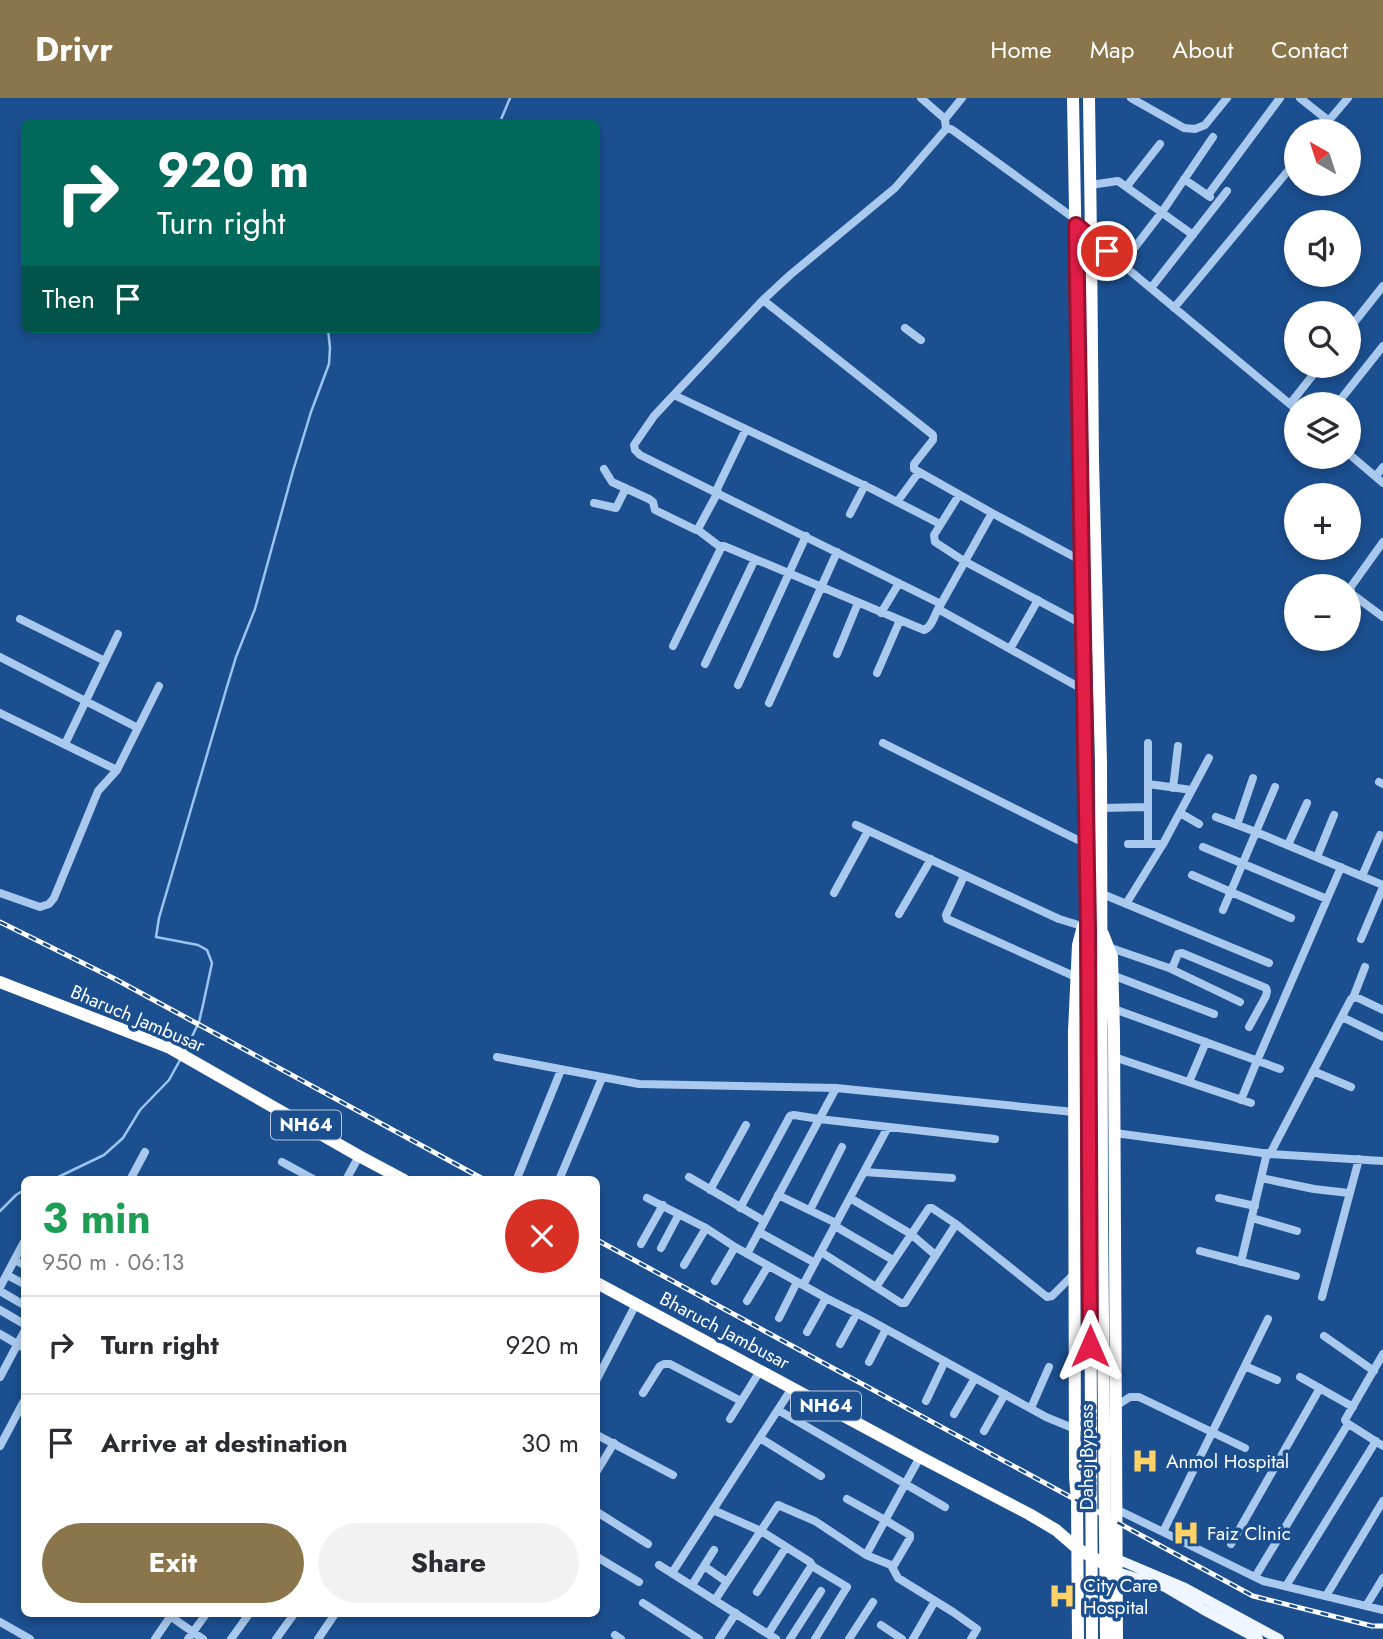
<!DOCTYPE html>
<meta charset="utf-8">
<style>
:root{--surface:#fff;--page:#f2f2f3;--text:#2b2b33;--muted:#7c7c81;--line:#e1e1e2;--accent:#8a764a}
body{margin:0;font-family:Jost,sans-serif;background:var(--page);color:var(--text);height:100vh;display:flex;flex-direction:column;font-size:26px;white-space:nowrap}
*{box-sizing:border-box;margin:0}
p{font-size:23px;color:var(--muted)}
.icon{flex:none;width:38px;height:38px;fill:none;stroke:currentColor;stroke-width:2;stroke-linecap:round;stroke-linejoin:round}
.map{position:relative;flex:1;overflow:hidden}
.sheet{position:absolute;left:21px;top:1078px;width:579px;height:441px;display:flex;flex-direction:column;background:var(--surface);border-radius:10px;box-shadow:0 4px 10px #0003}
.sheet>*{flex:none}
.banner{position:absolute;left:21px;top:21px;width:579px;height:214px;border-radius:10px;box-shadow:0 4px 10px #0003;background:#00695c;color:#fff;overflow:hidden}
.needle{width:46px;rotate:321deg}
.fabs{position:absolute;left:1284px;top:21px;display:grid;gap:14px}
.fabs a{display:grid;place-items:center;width:77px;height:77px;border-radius:50%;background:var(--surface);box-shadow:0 4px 10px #0003;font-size:35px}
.pin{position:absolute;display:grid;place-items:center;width:60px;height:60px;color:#fff;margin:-30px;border:4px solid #fff;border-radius:50%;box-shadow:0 2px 7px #0007}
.me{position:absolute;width:77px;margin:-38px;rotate:0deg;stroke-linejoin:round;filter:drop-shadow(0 0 5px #0008)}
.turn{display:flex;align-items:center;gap:24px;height:147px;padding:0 21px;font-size:32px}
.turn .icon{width:91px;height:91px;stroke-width:2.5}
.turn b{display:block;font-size:49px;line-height:60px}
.then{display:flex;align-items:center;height:66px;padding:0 21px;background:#0003;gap:14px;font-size:26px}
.round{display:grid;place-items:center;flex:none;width:74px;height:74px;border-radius:37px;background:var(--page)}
.headline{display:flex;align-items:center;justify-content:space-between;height:119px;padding:0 21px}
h1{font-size:42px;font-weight:700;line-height:52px;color:#1e9e55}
.cta{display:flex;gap:14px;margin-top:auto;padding:14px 21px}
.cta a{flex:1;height:80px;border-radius:42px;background:var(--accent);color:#fff;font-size:28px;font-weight:700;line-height:80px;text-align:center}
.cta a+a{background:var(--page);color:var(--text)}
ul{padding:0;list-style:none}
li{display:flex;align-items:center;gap:21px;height:98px;padding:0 21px;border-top:2px solid var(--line)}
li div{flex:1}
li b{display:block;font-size:26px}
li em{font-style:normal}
header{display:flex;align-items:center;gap:42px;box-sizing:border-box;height:98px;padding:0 35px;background:var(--accent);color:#fff}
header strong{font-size:33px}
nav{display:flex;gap:38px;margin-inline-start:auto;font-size:24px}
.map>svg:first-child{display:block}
</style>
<header>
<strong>Drivr</strong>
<nav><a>Home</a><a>Map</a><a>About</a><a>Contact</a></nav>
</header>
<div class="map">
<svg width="1383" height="1541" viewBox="0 0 1383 1541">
<rect width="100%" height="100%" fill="#1b4f8f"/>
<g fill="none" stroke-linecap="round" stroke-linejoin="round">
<!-- stream -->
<path stroke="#9cc4f0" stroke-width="2.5" d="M 500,24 L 510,0
M 185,953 L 199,924 L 203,907 L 212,865 L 207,852 L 198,847 L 156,839 L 159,820 L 226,592 L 236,559 L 255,511 L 293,373 L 311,314 L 329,266 L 330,250 L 328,231
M 52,1082 L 104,1057 L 123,1040 L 140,1012 L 169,982 L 180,962
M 0,1113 L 16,1097 L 24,1092"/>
<!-- minor -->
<path stroke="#a9c9ee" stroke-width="8" d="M 921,0 L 945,21
M 1131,0 L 1184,30 L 1195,31 L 1205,27 L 1227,0
M 1300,0 L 1329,23
M 946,31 L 945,21 L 962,0
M 1320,33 L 1348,0
M 1184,81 L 1210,99
M 1090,87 L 1118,83 L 1193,137
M 1127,88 L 1160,46
M 1208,97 L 1280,0
M 1075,121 L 954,33 L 951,31 L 946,31 L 895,90 L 790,177 L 763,202 L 668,303 L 654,318 L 634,347 L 635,352 L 640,357 L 941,506 L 938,511 L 1084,592
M 1075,127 L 1297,312
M 1122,166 L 1162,114 L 1213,39
M 1151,190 L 1227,93
M 763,202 L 933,337 L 933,342 L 914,366 L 914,371 L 992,415 L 1095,470
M 1174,210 L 1297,62
M 905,230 L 921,242
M 1349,231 L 1383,188
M 674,297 L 872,391 L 940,426
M 1290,306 L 1320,268
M 1337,306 L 1383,248
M 1349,356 L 1383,385
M 604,371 L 612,384 L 649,401 L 653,404 L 655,412 L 696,432 L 699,429 L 718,394
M 1376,378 L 1383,369
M 716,393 L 746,331
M 959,397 L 934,437 L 935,444 L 964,463 L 1082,526
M 897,404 L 919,374
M 594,405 L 616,410 L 626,390
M 850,416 L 865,387
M 698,432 L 719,448 L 722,448
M 1383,444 L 1350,490 L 1352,496 L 1383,519
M 941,506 L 992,415
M 881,515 L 899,485
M 20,521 L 105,563
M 673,548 L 722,448 L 724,448 L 924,532 C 932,529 934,518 938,511
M 1010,551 L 1038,502
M 837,556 L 858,505
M 0,559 L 138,630
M 705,566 L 755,461
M 877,575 L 900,522
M 738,587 L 806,438
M 769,605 L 837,454
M 0,615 L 117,672
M 883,645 L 1086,746
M 1148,645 L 1148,746
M 65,646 L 118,536
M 1379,684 L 1383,686
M 1148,686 L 1192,692
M 1173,690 L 1178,648
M 1101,710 L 1148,709
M 1180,715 L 1199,726
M 1216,719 L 1256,734 L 1383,787
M 856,727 L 1059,821 L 1085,829
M 1237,727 L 1253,680
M 1128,746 L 1163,746
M 1288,747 L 1307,705
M 1203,749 L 1327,801
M 1317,759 L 1334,717
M 1192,777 L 1291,820
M 964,778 L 946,817 L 947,821 L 1076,879
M 1362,778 L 1380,737
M 0,795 L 40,809 L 49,806 L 54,800 L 98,693 L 117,672 L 159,588
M 834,795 L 868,733
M 1100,795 L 1269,865
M 1126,806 L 1163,746 L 1209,660
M 1223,812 L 1275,689
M 899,816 L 931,761
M 1361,841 L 1383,789
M 1108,849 L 1169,870 L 1173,868 L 1178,856 L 1182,855 L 1266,890 L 1267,893 L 1266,898 L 1249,929
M 1169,870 L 1240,904
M 1112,877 L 1214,916
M 1353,900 L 1365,869
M 1114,911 L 1280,971
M 1342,919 L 1383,939
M 497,959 L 639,986 L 836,990 L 1074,1014
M 1114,959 L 1251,1005
M 1313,973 L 1351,989
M 1189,984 L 1206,944
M 1241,1002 L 1257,963 L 1341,769
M 1115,1035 L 1270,1056 L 1383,1063
M 1270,1056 L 1351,901 L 1356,899 L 1383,912
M 282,1064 L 315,1082
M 864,1074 L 952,1080
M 518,1078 L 561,972
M 689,1079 L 764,1123
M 1261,1080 L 1314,1091 L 1349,1095
M 130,1082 L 145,1054
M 346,1082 L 359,1058
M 559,1082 L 602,980
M 710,1092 L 746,1027
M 778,1097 L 836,1125
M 647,1100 L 706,1130 L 735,1149 L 826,1200 L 866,1220 L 1046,1319 L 1075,1331
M 850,1100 L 911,1136 L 933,1155
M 1219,1100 L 1255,1108
M 740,1110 L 790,1018 L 794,1017 L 819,1021 L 995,1041
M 810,1112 L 842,1049
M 1252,1120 L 1297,1133
M 835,1128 L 893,1162
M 759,1134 L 815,1165
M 641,1146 L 663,1107
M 661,1150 L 679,1116
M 1200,1153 L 1296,1178
M 821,1154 L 901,1205 L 905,1205 L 956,1126
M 747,1156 L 836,990
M 15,1162 L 24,1167
M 1241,1164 L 1267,1055
M 684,1167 L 706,1130
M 7,1177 L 24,1186
M 715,1183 L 735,1149
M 803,1187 L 888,1029
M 0,1189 L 24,1144
M 876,1189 L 929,1110 L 932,1110 L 956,1126 L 1047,1199 L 1052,1198 L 1074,1176
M 0,1193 L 24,1207
M 1322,1199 L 1359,1061
M 747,1203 L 768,1168
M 0,1212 L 24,1226
M 779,1220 L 797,1184
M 807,1234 L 826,1200
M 0,1236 L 24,1250
M 1324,1238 L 1374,1273
M 840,1246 L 857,1215
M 1383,1256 L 1345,1322 L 1347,1325 L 1383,1348
M 869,1264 L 886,1231
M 1245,1268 L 1277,1282
M 0,1279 L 24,1234
M 1300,1279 L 1353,1309
M 597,1281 L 636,1206
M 643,1295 L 660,1268 L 664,1266 L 670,1266 L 741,1303
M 926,1303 L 945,1263
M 1116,1308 L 1130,1299 L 1139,1299 L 1245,1350
M 1031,1310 L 1049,1269
M 778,1312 L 945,1409
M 954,1316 L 975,1280
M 730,1321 L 760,1273
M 984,1333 L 1005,1296
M 597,1337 L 673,1377
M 760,1340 L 821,1378
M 0,1348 L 24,1303
M 597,1373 L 614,1345
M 847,1401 L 885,1422 L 910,1437 L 910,1440 L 893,1469
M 1116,1411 L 1263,1483 L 1383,1512
M 713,1412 L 761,1433 L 810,1464 L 812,1467 L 768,1536
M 597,1414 L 648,1446
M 1163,1434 L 1268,1221
M 1231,1446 L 1320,1290
M 866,1457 L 920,1359
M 597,1459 L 639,1484
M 659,1467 L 776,1541
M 704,1468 L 727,1484
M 812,1468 L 847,1489 L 815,1541
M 672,1475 L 792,1290
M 1255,1479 L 1348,1326
M 692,1487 L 714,1452
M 1286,1488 L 1376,1343
M 757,1494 L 786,1449
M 1326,1498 L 1383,1403
M 715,1502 L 778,1407 L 815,1423 L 866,1457 L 891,1467 L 898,1480 L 953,1514 L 977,1531 L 971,1541
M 643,1505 L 699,1541
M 1366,1508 L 1383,1480
M 170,1518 L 203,1541
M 0,1524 L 30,1541
M 881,1527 L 902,1541
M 615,1537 L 621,1541
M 155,1541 L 172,1516
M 188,1541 L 206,1516
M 231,1541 L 249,1516
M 276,1541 L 294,1516
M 318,1541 L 335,1516
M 719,1541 L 736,1515
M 790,1541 L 821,1493
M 849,1541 L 873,1504
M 913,1541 L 935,1503"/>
<!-- major -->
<path stroke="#f0f6ff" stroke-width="10" d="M 1117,1461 L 1183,1489 L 1279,1541
M 1117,1474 L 1165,1489 L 1204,1512 L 1258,1541"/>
<!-- highway -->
<path stroke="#fff" stroke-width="12" d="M 1073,0 L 1088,830 L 1090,1116
M 1089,0 L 1091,140 L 1093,363 L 1101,664 L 1102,1115
M 1103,836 L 1112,859 L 1114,934 L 1117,1541
M 0,884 L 170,950 L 359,1058 L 404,1082
M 597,1185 L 920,1359 L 1029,1416 L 1056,1432 L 1078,1451 L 1113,1471
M 1078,1541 L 1077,1402 L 1075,1379 L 1074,934 L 1078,847 L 1083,828"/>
<defs>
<path id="rail" d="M 0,824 L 115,881 L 485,1082
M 597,1142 L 1253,1498 L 1372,1528 L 1383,1528"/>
</defs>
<!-- rail casing -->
<use href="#rail" stroke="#fff" stroke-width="5"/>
<!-- rail -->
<use href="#rail" stroke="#1b4f8f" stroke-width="2.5" stroke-dasharray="8" stroke-linecap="butt"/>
<!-- highway-bridge -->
<path stroke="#fff" stroke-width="12" d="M 1102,1115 L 1106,1541
M 1090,1116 L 1092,1541"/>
</g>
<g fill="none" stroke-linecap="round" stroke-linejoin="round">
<defs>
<path id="route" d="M 1090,1248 L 1088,830 L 1076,127 L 1107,153"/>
</defs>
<!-- route casing -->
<use href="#route" stroke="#92132f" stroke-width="18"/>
<!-- route -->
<use href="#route" stroke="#e11d48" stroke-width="12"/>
</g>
<!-- icons -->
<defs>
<symbol id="hospital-bare" viewBox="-9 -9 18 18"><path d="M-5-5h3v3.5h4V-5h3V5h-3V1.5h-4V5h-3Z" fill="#ffd166" stroke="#1b4f8f" stroke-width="2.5" paint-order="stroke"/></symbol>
</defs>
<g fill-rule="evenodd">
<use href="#hospital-bare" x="1126" y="1344" width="38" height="38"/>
<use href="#hospital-bare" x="1167" y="1416" width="38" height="38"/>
<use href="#hospital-bare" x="1043" y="1479" width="38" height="38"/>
</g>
<g text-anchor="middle" stroke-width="7" stroke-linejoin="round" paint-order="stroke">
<!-- shield labels -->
<g fill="#1b4f8f" stroke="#bbcadd" stroke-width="2">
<rect x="271" y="1012.5" width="70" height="29" rx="5"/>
<rect x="791" y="1293.5" width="70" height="29" rx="5"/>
</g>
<g font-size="18" font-weight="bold" fill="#fff">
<text x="306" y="1033">NH64</text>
<text x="826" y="1314">NH64</text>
</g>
<!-- street labels -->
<g font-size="19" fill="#fff" stroke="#1b4f8f">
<text transform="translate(138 920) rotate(23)" y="7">Bharuch Jambusar</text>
<text transform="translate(725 1232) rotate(28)" y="7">Bharuch Jambusar</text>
<text transform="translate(1086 1359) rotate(-90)" y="7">Dahej Bypass</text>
</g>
<!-- poi labels -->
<g font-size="19" fill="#fff" stroke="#1b4f8f" text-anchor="start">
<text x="1166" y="1370">Anmol Hospital</text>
<text x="1207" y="1442">Faiz Clinic</text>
<text x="1083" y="1494">City Care<tspan x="1083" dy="22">Hospital</tspan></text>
</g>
</g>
</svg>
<div class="fabs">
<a><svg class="needle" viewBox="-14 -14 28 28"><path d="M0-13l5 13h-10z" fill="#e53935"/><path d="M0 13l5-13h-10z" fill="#7c7c81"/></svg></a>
<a><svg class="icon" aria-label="sound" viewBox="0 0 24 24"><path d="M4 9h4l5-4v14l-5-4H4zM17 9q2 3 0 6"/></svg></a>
<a><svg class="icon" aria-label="search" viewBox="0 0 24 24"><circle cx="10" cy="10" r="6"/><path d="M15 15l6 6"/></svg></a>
<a><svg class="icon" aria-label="layers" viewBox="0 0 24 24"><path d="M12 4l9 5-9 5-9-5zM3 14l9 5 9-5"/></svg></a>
<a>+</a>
<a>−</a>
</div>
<div class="pin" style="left:1107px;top:153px;background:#d93025"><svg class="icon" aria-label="arrive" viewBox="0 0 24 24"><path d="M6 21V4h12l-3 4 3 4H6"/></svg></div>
<svg class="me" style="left:1090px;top:1248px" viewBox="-20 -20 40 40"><path d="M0-17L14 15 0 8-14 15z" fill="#e11d48" stroke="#fff" stroke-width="4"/></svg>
<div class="banner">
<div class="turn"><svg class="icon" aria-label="right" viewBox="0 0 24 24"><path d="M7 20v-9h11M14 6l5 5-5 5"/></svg><div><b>920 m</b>Turn right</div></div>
<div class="then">Then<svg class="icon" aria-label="arrive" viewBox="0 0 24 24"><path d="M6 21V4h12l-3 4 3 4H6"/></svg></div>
</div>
<section class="sheet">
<div class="headline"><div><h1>3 min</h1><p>950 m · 06:13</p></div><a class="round" style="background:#d93025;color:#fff"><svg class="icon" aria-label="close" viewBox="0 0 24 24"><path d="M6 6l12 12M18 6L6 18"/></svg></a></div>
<ul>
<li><svg class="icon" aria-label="right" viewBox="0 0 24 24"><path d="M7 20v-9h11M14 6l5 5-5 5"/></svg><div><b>Turn right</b></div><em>920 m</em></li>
<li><svg class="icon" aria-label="arrive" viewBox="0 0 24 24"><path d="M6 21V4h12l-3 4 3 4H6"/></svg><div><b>Arrive at destination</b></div><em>30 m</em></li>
</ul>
<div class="cta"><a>Exit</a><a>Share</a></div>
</section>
</div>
